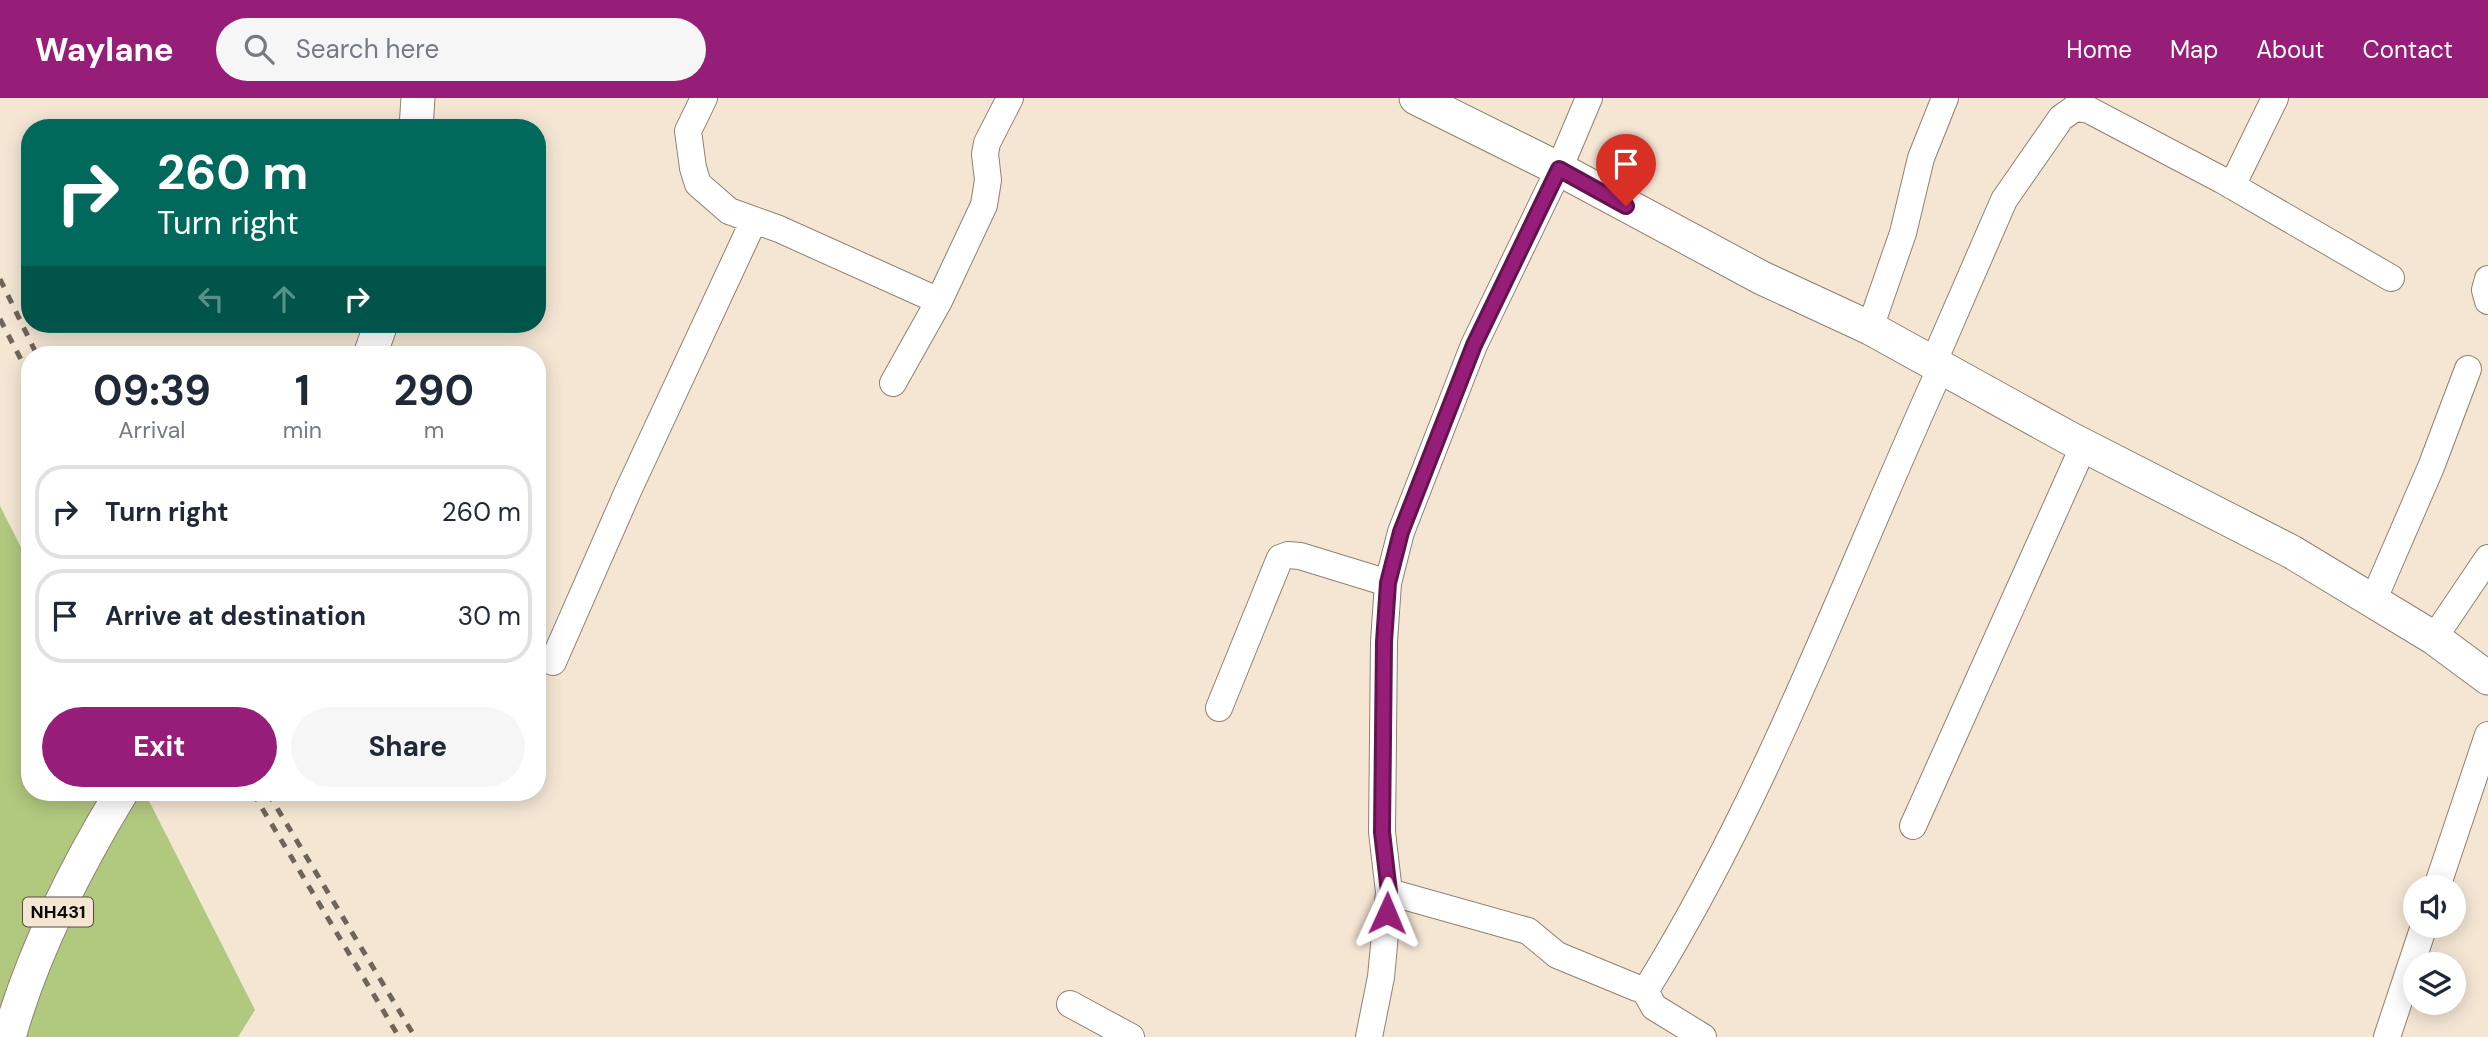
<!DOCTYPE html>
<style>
:root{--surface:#fff;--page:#f6f6f7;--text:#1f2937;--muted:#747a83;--line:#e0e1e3;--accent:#971e78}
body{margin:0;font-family:"DM Sans",sans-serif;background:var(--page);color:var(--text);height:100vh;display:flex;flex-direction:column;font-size:26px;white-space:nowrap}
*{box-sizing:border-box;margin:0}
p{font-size:23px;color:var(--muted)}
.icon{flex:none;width:38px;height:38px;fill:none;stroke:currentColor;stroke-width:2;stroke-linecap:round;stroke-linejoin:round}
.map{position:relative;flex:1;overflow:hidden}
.sheet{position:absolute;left:21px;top:248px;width:525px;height:455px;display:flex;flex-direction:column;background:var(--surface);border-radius:28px;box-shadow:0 4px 18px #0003}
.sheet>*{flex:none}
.banner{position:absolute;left:21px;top:21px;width:525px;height:214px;border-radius:28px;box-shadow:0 4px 18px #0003;background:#00695c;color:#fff;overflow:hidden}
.tools{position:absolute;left:2403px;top:777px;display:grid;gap:14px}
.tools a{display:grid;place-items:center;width:63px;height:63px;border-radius:50%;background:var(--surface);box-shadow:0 4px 18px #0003;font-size:35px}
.pin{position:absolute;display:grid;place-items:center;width:60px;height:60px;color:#fff;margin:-72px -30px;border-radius:50% 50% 50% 0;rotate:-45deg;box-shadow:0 0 7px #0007}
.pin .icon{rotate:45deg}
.me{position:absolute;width:77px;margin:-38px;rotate:1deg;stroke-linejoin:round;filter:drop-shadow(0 0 5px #0008)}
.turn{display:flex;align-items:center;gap:24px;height:147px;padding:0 21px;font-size:32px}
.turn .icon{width:91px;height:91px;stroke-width:2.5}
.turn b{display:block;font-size:49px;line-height:60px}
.lanes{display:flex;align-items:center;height:66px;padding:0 21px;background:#0003;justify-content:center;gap:35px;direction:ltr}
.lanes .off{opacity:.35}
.eta{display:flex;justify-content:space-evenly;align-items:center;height:119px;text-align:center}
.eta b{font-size:42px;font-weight:700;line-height:49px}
.button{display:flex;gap:14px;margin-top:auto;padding:14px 21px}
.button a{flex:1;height:80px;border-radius:42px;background:var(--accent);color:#fff;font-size:28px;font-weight:700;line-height:80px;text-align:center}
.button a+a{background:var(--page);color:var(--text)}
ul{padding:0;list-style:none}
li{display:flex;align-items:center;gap:21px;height:94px;margin:0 14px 10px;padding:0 7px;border:4px solid var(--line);border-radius:28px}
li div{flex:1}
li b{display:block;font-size:26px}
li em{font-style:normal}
header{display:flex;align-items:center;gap:42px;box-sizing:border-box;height:98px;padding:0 35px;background:var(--accent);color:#fff}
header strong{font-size:33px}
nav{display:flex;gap:38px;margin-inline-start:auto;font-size:24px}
.search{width:490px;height:63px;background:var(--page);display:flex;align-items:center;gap:18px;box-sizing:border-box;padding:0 24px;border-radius:38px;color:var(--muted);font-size:26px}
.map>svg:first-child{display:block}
</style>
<header>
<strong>Waylane</strong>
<div class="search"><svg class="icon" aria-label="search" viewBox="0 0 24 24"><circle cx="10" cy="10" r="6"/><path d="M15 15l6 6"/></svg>Search here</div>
<nav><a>Home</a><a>Map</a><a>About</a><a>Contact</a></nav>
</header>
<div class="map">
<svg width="2488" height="939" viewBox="0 0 2488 939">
<rect width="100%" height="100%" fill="#f5e6d4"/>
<!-- green -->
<path fill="#b1c87f" d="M 0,408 L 30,467 L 30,695 L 145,695 L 255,912 L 238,939 L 0,939 Z"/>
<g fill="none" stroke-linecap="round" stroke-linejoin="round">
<defs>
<path id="minor" d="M 704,0 L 688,33 L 693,70 L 698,86 L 729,113 L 779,131 L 939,203
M 2232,88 L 2275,0
M 2488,181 L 2485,192 L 2488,203
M 1870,230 L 1903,135 L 1921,60 L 1945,0
M 1934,263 L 2004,102 L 2061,20 L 2075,10 L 2089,12 L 2222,82 L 2391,180
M 893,285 L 939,203 L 984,107 L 988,82 L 985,56 L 987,45 L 1010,0
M 2373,503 L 2431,369 L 2468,271
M 2434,540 L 2488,460
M 553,564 L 628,393 L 754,122
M 1219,610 L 1280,460 L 1288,457 L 1300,458 L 1388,485
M 1913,728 L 2084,347
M 2437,789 L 2488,637
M 1389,794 L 1528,833 L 1557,857 L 1637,890 L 1644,891 L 1649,887 C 1769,692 1847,475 1942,267
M 1644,891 L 1654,909 L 1703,939
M 1070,906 L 1131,939
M 1369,939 L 1381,879 L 1389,794 L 1382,734 L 1384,544 L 1388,485 L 1401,434 L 1474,247 L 1559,71 L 1589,0
M 2387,939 L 2424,828"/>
<path id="major" d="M 1416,0 L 1559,71 L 1762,180 L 1870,230 L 2069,340 L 2292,454 L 2434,540 L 2488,580
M 416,30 L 418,0
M 370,257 L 381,226
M 9,939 C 33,853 75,771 121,695"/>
</defs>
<!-- minor casing -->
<use href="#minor" stroke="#8f8171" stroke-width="28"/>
<!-- major casing -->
<use href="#major" stroke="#8f8171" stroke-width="35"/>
<!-- minor -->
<use href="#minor" stroke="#fff" stroke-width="26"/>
<!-- major -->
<use href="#major" stroke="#fff" stroke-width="33"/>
<!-- rail -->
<path stroke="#6d645a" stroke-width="5" stroke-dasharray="9 9" stroke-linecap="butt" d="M 0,181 L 37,257
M 0,221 L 30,279
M 253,695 L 399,939
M 268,695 L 415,939"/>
</g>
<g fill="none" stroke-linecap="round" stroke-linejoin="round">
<defs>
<path id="route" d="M 1387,815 L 1389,794 L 1382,734 L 1384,544 L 1388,485 L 1401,434 L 1474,247 L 1559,71 L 1626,108"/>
</defs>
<!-- route casing -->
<use href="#route" stroke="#62144e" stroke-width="18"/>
<!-- route -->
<use href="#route" stroke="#971e78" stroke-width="12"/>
</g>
<g text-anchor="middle" stroke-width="5" stroke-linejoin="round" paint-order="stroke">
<!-- shield labels -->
<rect fill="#f5e6d4" stroke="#544c43" stroke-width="2" x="23" y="799.5" width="70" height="29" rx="5"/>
<g font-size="18" font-weight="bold" fill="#0f0a05">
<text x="58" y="820">NH431</text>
</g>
</g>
</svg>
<div class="tools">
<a><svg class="icon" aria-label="sound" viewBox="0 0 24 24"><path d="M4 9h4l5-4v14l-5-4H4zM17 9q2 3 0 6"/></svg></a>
<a><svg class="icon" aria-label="layers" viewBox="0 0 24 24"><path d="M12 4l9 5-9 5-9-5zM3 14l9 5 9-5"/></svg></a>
</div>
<div class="pin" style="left:1626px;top:108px;background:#d93025"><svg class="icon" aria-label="arrive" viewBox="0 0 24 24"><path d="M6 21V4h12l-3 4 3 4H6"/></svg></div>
<svg class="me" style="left:1387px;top:815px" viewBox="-20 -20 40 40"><path d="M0-17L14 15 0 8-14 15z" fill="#971e78" stroke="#fff" stroke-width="4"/></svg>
<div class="banner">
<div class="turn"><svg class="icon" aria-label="right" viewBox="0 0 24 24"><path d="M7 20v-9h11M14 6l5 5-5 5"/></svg><div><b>260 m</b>Turn right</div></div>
<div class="lanes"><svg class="icon off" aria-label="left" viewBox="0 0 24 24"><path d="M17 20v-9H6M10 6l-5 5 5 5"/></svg><svg class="icon off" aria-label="ahead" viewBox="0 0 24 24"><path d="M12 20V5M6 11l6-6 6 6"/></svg><svg class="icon" aria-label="right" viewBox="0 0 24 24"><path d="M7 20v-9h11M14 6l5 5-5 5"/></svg></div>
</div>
<section class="sheet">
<div class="eta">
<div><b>09:39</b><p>Arrival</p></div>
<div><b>1</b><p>min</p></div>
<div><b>290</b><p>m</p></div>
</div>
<ul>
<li><svg class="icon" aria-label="right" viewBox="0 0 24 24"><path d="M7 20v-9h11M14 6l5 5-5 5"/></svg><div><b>Turn right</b></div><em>260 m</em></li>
<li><svg class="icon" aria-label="arrive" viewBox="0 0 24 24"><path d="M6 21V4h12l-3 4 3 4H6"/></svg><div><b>Arrive at destination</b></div><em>30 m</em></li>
</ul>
<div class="button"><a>Exit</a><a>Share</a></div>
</section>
</div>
